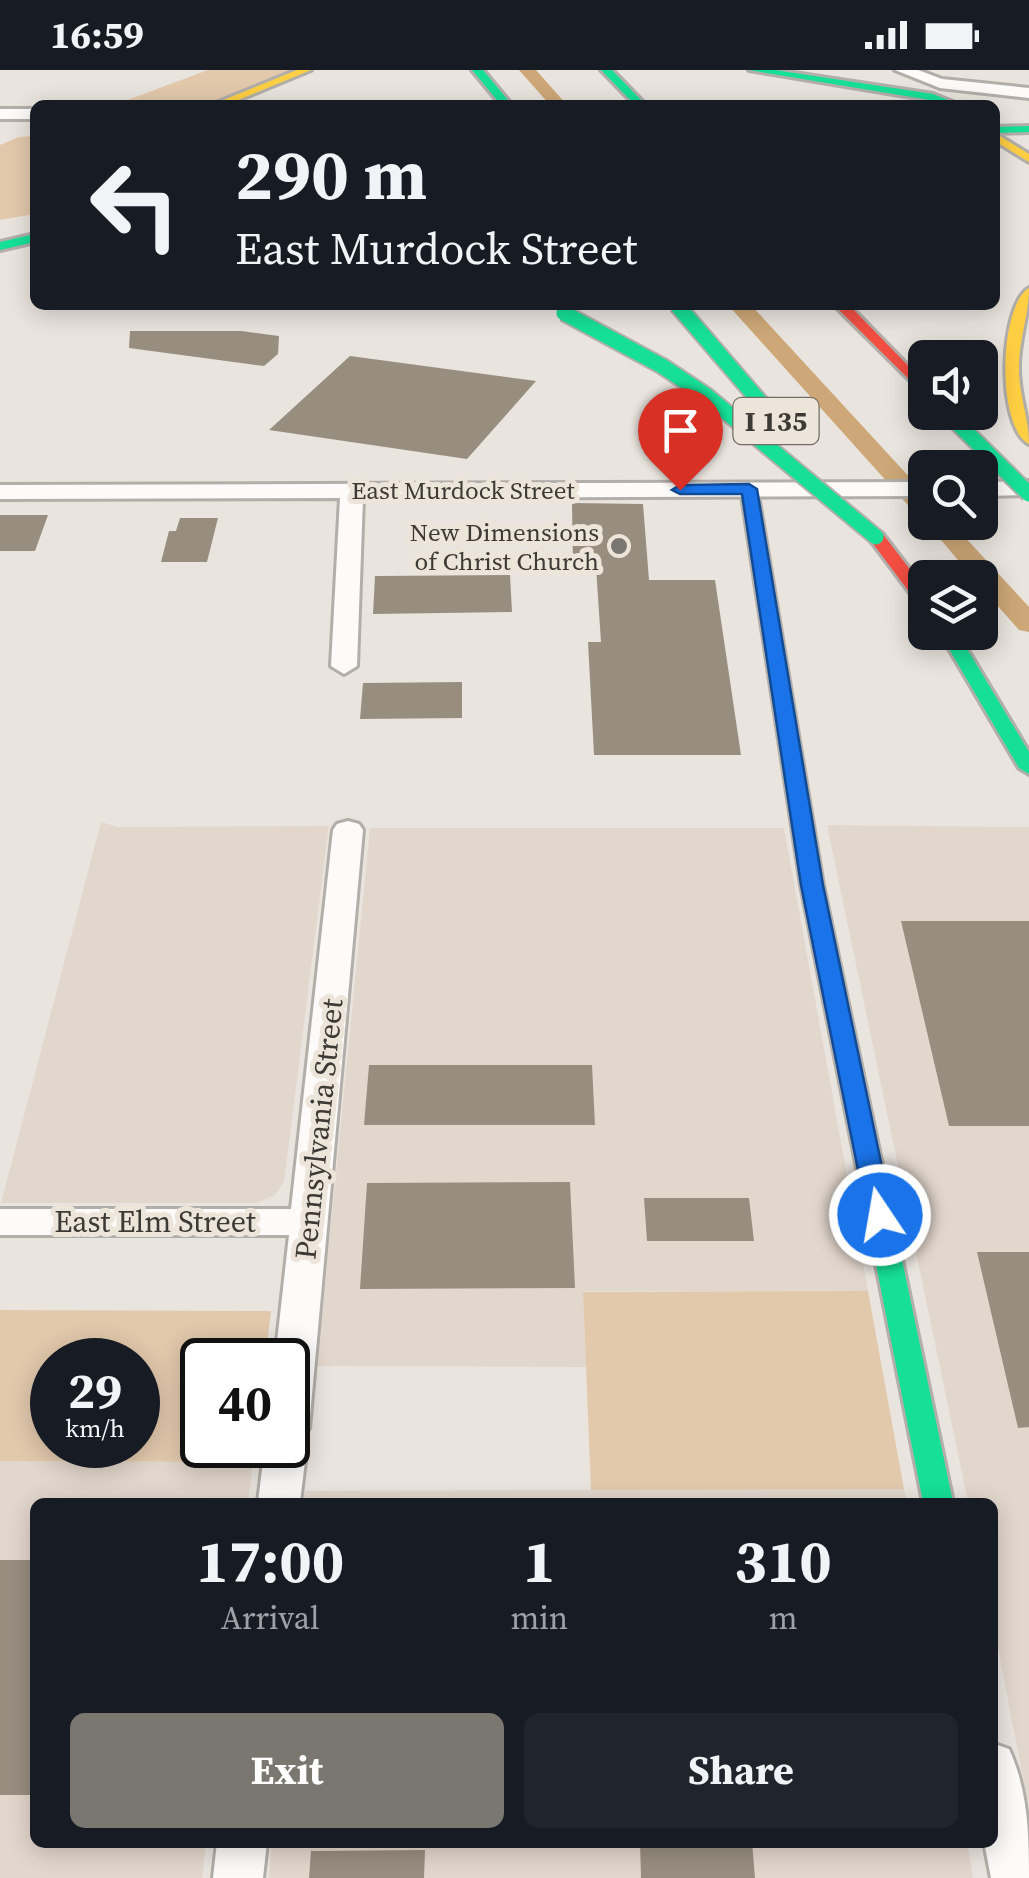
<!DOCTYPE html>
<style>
:root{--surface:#171b24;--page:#20242c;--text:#f1f3f6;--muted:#9ea1a6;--accent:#7a7670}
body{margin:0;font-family:"Source Serif 4",serif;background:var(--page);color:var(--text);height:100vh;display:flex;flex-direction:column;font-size:38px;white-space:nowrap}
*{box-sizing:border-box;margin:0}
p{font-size:32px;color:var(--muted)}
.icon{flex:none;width:55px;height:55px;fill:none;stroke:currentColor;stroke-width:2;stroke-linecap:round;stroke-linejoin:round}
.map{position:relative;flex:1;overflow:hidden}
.sheet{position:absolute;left:30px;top:1428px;width:968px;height:350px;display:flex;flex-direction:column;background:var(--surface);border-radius:15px;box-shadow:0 5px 25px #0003}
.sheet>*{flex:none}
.banner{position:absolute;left:30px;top:30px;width:970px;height:210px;border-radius:15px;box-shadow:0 5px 25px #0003;background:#171b24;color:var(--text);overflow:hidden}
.buttons{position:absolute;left:908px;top:270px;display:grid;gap:20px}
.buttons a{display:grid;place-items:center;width:90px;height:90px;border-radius:15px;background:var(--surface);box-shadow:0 5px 25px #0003;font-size:50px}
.speed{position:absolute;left:30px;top:1268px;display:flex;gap:20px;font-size:50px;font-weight:700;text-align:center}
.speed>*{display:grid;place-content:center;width:130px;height:130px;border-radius:50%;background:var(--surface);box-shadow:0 5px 25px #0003;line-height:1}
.speed small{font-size:25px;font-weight:400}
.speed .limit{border:5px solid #111;border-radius:15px;background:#fff;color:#111}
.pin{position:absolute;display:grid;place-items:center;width:85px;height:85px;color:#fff;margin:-102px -42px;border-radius:50% 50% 50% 0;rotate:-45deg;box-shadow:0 0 10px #0007}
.pin .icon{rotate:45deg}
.me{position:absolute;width:110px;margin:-55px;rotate:348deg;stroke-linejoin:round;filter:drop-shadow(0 0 8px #0008)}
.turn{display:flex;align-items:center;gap:35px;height:210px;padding:0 40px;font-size:45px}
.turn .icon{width:130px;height:130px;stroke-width:2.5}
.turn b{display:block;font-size:70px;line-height:85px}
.eta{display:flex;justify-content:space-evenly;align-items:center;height:170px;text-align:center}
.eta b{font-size:60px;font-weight:700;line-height:70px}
.action{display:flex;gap:20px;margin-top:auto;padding:20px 40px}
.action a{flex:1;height:115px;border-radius:15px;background:var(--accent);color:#fff;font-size:40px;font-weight:700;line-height:115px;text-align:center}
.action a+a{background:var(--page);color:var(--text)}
.status{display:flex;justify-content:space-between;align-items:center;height:70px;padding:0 50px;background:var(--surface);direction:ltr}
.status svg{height:28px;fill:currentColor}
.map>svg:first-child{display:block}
</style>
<div class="status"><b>16:59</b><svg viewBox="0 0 49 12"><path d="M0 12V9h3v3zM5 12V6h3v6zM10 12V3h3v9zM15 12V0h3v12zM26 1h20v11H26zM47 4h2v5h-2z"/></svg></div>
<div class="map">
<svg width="1029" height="1808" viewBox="0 0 1029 1808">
<rect width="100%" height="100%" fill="#eae4de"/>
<!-- built -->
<path fill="#e2d7cc" d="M 101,752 L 118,757 L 329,756 L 284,1112 L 275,1125 L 257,1133 L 1,1133 Z
M 827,755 L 1029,757 L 1029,1740 L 993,1552 L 992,1432 L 968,1432 Z
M 370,758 L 784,758 L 868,1221 L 583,1221 L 586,1297 L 317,1296 Z
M 0,1391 L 253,1392 L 248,1432 L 35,1432 L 35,1772 L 206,1773 L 202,1808 L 0,1808 Z
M 904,1419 L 907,1432 L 303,1432 L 305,1421 Z
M 272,1772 L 967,1773 L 973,1808 L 269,1808 Z"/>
<!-- green -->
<path fill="#e2c9ac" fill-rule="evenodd" d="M 208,0 L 295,0 L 203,35 L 114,35 Z
M 35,66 L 35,144 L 0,150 L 0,75 L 19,67 Z
M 868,1221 L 904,1419 L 591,1420 L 583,1222 Z
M 0,1240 L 271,1241 L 265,1290 L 202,1290 L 202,1375 L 255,1375 L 253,1392 L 0,1391 ZM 138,1290 L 138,1375 L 52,1375 L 52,1290 Z"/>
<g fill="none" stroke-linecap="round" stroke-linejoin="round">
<!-- canal -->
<path fill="#cda777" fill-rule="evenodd" d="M 519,0 L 536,0 L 567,35 L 550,35 Z
M 728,235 L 751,235 L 925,424 L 925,447 L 916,444 Z
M 925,451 L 951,452 L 1029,537 L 1029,562 L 1019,560 L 980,516 L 980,508 L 973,508 Z"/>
</g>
<!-- building -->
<path fill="#988e80" d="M 130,261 L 241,261 L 279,266 L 278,284 L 264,296 L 129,278 Z
M 350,286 L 536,311 L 467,389 L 269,360 Z
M 572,433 L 643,434 L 649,510 L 715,510 L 741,685 L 594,685 L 588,572 L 601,572 L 596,497 L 573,497 Z
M 0,445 L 48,445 L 35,481 L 0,481 Z
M 180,448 L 218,448 L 207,492 L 161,492 L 169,461 L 176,461 Z
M 510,505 L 512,542 L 373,544 L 375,506 Z
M 462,612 L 462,648 L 360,649 L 363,613 Z
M 901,851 L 1029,851 L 1029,1056 L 949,1056 Z
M 369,995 L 592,995 L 595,1055 L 364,1055 Z
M 570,1112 L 575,1218 L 360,1219 L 367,1113 Z
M 644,1128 L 749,1128 L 754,1171 L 647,1171 Z
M 977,1182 L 1029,1182 L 1029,1357 L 1018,1358 Z
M 0,1490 L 35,1490 L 35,1725 L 0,1725 Z
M 640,1772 L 752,1772 L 755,1808 L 641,1808 Z
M 425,1780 L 424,1808 L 309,1808 L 311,1781 Z"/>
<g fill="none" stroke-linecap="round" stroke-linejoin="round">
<defs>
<path id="street" d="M 895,0 L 918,0 L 942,9 L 1029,18 L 1029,28 L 940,18 Z
M 0,39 L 35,39 L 35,49 L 0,49 Z
M 1029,411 L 1029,425 L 980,426 L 980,412 Z
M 925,412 L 925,426 L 363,428 L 357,596 L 344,604 L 331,596 L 340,428 L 0,429 L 0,415 Z
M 348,751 L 359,754 L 363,760 L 309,1358 L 303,1368 L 307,1375 L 300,1432 L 258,1432 L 265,1375 L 288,1375 L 288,1290 L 275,1290 L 289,1165 L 0,1165 L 0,1139 L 291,1139 L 333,760 L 337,754 Z
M 992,1673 L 1009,1679 C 1028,1720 1029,1764 1029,1808 L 991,1808 L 984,1772 L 992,1772 Z
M 217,1772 L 267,1772 L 263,1808 L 213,1808 Z"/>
<path id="fast" d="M 472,0 L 483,0 L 512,35 L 501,35 Z
M 601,0 L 612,0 L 646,35 L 635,35 Z
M 749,0 L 775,0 L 933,24 L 960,35 Z
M 1029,56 L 1029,62 L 995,63 L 995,57 Z
M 35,164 L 35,172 L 0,180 L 0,172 Z
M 749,414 L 757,419 L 823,815 L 953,1432 L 923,1432 L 801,815 L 741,419 Z
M 939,562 L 957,562 L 1029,682 L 1029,704 L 1019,698 Z"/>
<path id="slow" d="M 297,0 L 311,0 L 226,35 L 211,35 Z
M 995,63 L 1029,84 L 1029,92 L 995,71 Z
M 1029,218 C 1029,245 1019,269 1019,296 C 1018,323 1029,347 1029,374 C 996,357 999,236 1029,218 Z"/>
<path id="jam" d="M 834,235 L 849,235 L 925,313 L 925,325 Z
M 876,462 L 882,463 L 925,519 L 925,536 L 919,535 L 868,467 Z"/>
</defs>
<!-- street casing -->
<use href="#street" stroke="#b2aea9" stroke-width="6"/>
<!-- fast casing -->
<use href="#fast" stroke="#b2aea9" stroke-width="6"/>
<!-- slow casing -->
<use href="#slow" stroke="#b2aea9" stroke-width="6"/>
<!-- jam casing -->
<use href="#jam" stroke="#b2aea9" stroke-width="6"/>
<!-- street -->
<use href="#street" fill="#fcfbfa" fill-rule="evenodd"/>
<!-- fast -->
<use href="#fast" fill="#16e098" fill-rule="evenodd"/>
<!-- slow -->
<use href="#slow" fill="#ffcf43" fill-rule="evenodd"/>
<!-- jam -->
<use href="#jam" fill="#f24e42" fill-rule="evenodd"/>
<defs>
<path id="fast-bridge" d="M 677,235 L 773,347
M 564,243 L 662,296 L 707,326 L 876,467
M 946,342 L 1029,424"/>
</defs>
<!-- fast-bridge casing -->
<use href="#fast-bridge" stroke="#b2aea9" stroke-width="19" stroke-linecap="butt"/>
<!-- fast-bridge -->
<use href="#fast-bridge" stroke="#16e098" stroke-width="15"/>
</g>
<!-- route -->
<path fill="#1a73e8" stroke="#114b97" stroke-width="2.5" d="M 749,414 L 757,419 L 823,815 L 892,1145 L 889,1151 L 870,1151 L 867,1145 L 801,815 L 742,424 L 680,424 L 672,420 L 680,415 Z"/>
<!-- markers -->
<circle fill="#7a7670" stroke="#eee5da" stroke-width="4" cx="619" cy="476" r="10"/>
<g text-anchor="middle" stroke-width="10" stroke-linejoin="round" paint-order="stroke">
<!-- far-street labels -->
<g font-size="25" fill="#3d3a35" stroke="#eee5da">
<text x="463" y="429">East Murdock Street</text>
</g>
<!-- far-poi labels -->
<g font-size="25" fill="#3d3a35" stroke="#eee5da" text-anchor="end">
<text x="599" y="471">New Dimensions<tspan x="599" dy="29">of Christ Church</tspan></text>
</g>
<!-- shield labels -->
<rect fill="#eee5da" stroke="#726d66" stroke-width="2.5" x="733.5" y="328" width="85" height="46" rx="8"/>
<g font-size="28" font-weight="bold" fill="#3d3a35">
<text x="776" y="361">I 135</text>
</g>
<!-- street labels -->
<g font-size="30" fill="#3d3a35" stroke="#eee5da">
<text transform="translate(319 1059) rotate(-84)" y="10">Pennsylvania Street</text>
<text x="155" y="1162">East Elm Street</text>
</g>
</g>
</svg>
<div class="buttons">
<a><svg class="icon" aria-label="sound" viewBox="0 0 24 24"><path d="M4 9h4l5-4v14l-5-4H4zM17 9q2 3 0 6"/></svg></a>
<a><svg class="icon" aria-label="search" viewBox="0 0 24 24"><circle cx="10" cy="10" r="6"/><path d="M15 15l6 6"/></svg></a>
<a><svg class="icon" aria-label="layers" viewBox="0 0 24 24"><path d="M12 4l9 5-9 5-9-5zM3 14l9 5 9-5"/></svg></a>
</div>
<div class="speed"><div>29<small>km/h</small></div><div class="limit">40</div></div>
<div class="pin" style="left:680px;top:420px;background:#d93025"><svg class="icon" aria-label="arrive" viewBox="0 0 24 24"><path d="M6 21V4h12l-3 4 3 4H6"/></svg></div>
<svg class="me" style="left:880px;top:1145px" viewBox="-20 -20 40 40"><circle r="17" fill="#1a73e8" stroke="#fff" stroke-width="3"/><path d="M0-11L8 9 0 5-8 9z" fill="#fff"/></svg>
<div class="banner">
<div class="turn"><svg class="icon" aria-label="left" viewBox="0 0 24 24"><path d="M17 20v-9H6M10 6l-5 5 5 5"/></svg><div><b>290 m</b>East Murdock Street</div></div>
</div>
<section class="sheet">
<div class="eta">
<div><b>17:00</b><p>Arrival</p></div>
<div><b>1</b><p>min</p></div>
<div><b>310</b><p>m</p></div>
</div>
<div class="action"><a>Exit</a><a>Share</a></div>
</section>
</div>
